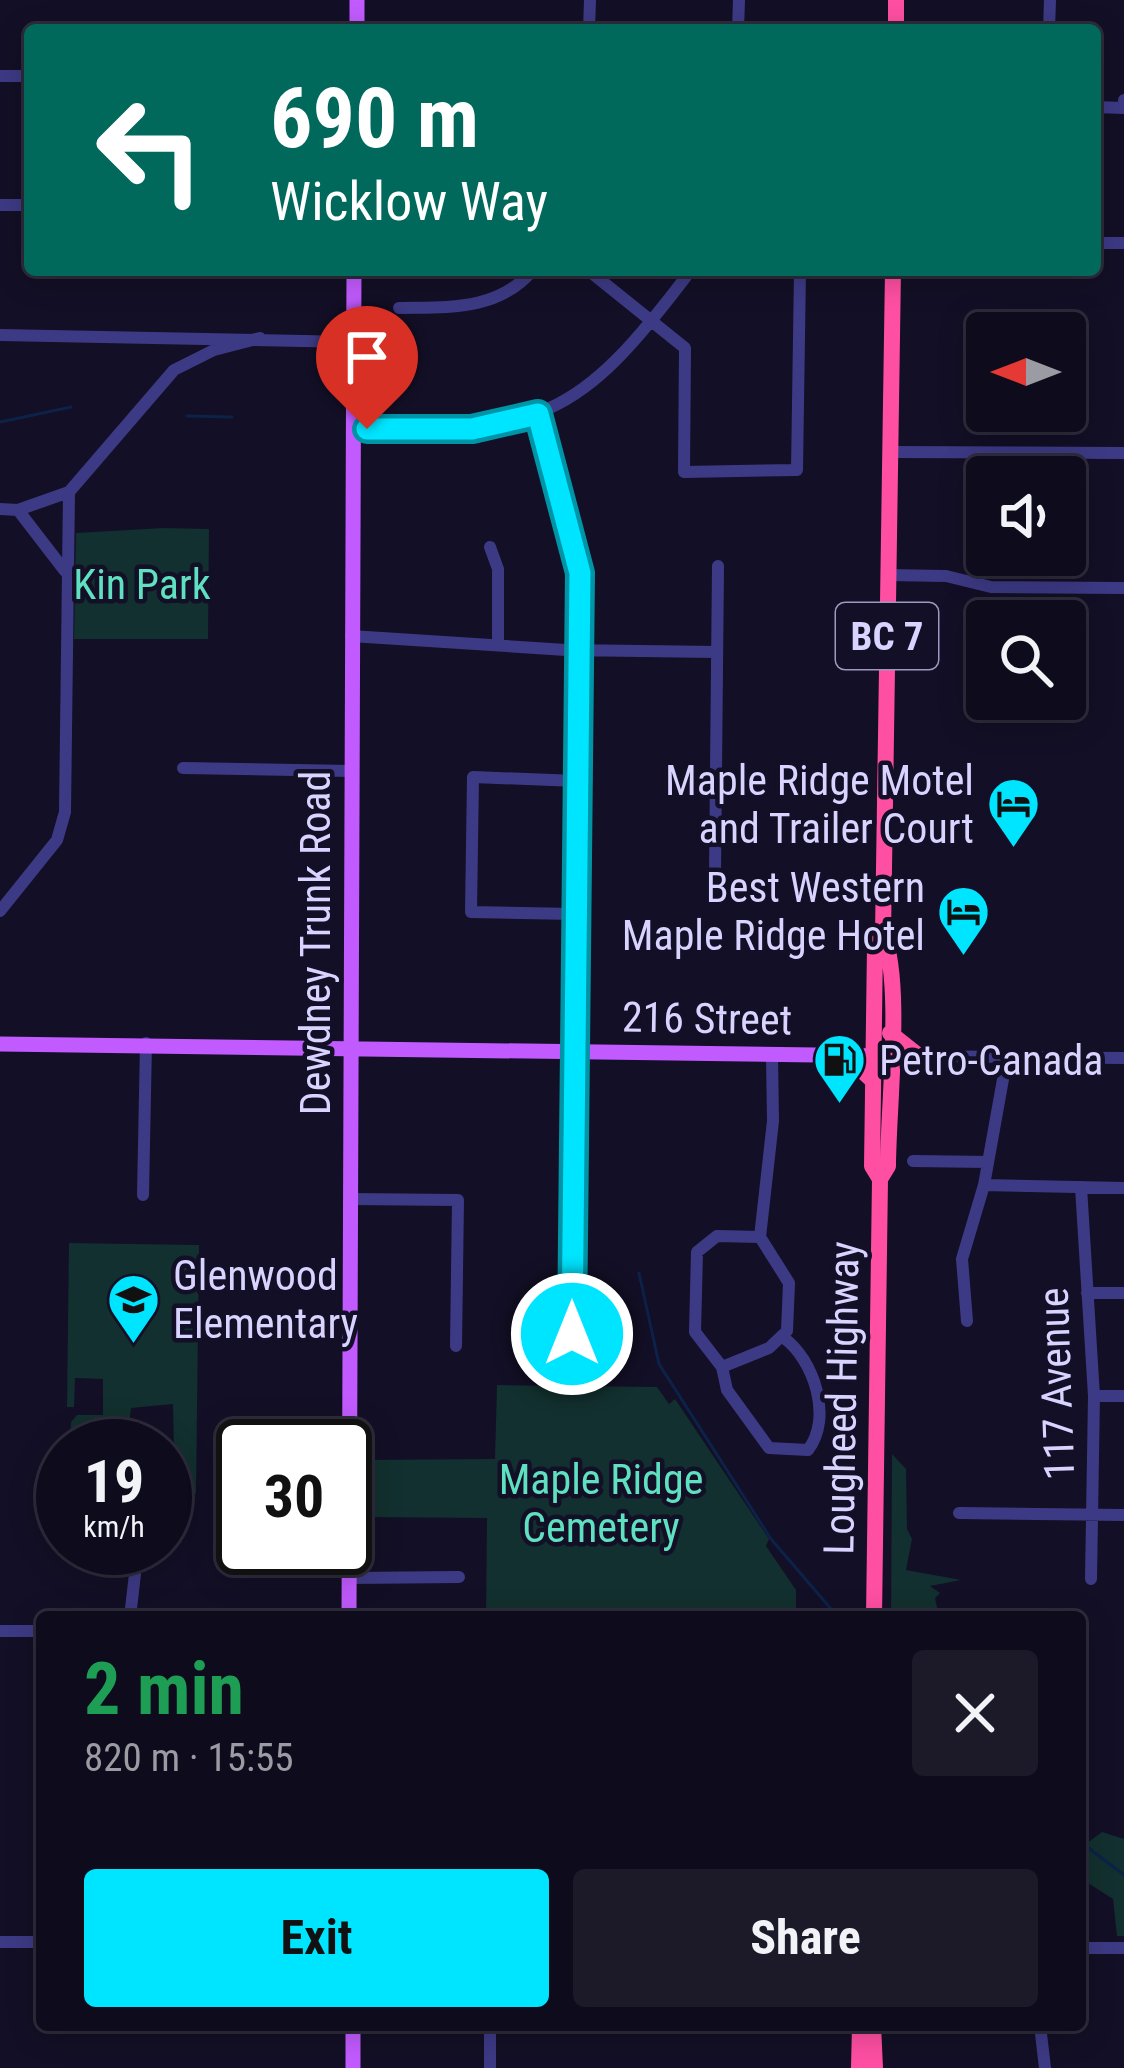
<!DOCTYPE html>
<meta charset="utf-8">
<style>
:root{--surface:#0e0b1c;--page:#1c1929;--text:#f1f3f6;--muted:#9b9ba3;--line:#2e2b3b;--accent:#00e5ff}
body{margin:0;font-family:"Roboto Condensed",sans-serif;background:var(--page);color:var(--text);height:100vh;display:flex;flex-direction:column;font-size:45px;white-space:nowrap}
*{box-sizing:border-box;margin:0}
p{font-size:39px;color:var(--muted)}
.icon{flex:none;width:66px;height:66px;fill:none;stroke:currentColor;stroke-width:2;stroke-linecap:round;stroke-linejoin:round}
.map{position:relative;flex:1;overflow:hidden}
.sheet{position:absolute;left:36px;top:1611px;width:1050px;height:420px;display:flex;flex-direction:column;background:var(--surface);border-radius:12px;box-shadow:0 6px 30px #0003,0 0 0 3px var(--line)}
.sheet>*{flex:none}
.top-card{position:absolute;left:24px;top:24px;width:1077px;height:252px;border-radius:12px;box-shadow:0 6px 30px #0003,0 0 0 3px var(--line);background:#00695c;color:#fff;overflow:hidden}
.needle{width:78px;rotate:270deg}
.buttons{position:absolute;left:966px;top:312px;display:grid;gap:24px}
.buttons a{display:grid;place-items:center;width:120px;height:120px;border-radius:12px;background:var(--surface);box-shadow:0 6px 30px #0003,0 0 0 3px var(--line);font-size:60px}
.speed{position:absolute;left:36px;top:1419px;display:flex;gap:24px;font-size:60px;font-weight:700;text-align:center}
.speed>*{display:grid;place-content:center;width:156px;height:156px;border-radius:50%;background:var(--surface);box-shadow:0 6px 30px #0003,0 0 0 3px var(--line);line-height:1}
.speed small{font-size:30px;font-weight:400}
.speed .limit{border:6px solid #111;border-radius:18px;background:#fff;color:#111}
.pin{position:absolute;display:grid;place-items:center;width:102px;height:102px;color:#fff;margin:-123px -51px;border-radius:50% 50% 50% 0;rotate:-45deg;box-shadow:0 0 12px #0007}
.pin .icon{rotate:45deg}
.me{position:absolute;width:132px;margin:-66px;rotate:0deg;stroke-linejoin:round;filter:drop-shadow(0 0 9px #0008)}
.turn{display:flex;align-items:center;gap:42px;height:252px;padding:0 48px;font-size:54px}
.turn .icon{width:156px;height:156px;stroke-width:2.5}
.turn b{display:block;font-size:84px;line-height:102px}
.round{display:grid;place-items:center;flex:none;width:126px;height:126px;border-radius:12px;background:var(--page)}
.headline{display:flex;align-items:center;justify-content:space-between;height:204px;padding:0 48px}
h1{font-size:72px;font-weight:700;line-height:90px;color:#1e9e55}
.cta{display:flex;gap:24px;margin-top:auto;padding:24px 48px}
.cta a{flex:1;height:138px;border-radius:12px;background:var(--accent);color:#111;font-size:48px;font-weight:700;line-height:138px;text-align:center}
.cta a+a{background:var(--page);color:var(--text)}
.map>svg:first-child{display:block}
</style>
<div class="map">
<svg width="1124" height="2068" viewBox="0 0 1124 2068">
<rect width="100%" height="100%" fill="#130f26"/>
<!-- green -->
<path fill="#12302f" d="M 164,528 L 209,529 L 208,639 L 74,639 L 76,533 Z
M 69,1243 L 199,1245 L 196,1494 L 174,1496 L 174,1482 L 165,1482 L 165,1455 L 174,1454 L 173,1404 L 131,1408 L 127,1442 L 70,1440 L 71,1422 L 77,1415 L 103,1415 L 103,1379 L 75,1378 L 74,1407 L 67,1407 Z
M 497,1385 L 657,1387 L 669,1404 L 675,1399 L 769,1539 L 766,1546 L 796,1590 L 796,1617 L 486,1617 L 487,1518 L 361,1517 L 362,1460 L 495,1459 Z
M 892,1454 L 906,1469 L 907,1529 L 912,1539 L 906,1570 L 961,1580 L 930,1586 L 940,1593 L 935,1598 L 939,1617 L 891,1617 Z
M 1102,1832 L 1124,1839 L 1124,1936 L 1117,1936 L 1113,1899 L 1080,1878 L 1080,1848 Z"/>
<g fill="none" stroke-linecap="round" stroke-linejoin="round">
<!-- stream -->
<path stroke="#0c2248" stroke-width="3" d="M 187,416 L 232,417
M 0,422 L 71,407
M 639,1273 L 659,1364 L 771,1539 L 838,1617
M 1086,1846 L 1124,1875"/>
<!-- minor -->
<path stroke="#3d3a85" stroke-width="12" d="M 589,30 L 590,0
M 738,30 L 739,0
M 1049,30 L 1050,0
M 0,76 L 30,76
M 1095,107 L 1124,108 L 1124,100
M 0,205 L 30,205
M 1095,243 L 1124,243
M 588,270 L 685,348 L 684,472 L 797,470 L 800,270
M 399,308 C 448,307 498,311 533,270
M 0,335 L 353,342
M 538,414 L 580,573 L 572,1334
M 353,429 C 543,431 575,424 691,270
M 890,452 L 1124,453
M 0,509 L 18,510 L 69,492
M 18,510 L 65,571
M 490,547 L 498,569 L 498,643
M 888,575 L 946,576 L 991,587 L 1124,588
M 351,636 L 566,650 L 717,652
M 183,768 L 351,771
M 715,875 L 718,566
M 0,911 L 57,840 L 65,812 L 69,492 L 174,370 L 214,350 L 260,338
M 575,914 L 471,912 L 473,777 L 577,781
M 890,1056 L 1124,1058
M 913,1161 L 988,1162
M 984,1185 L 1124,1188
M 1081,1187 L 1094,1396 L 1091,1579
M 143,1195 L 146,1043
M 350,1199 L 458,1200 L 456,1346
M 1087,1293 L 1124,1293
M 967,1321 L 962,1259 L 984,1185 L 1007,1057
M 722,1367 L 769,1348 L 787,1331 L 789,1283 L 760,1237 L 773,1121 L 772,1055
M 722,1367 L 727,1390 L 769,1448 L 808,1450 C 833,1418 814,1360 784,1338
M 722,1367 L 695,1332 L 697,1252 L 717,1236 L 760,1237
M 1094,1396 L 1124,1396
M 959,1513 L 1124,1515
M 348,1578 L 459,1577
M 130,1617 L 135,1574
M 0,1631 L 42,1631
M 0,1942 L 42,1942
M 1080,1948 L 1124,1948
M 1040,2025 L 1045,2068
M 490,2068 L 490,2025"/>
<!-- major -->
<path stroke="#c25bff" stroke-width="15" d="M 357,30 L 357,0
M 0,1044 L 890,1056
M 349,1617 L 354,270
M 353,2025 L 353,2068"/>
<!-- highway -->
<path stroke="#ff4fa3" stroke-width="16" d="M 896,30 L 896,0
M 890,1033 L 919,1056
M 845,1055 L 873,1081
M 880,1179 L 872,1166 L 875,946 L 883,935 L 893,270
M 874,1617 L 880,1179 L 888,1166 C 888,1109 903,981 883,935
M 873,2025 L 875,2068
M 859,2068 L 860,2025"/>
</g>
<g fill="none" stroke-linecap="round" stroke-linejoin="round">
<defs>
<path id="route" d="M 367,429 L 472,429 L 538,414 L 580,573 L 572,1334"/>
</defs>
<!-- route casing -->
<use href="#route" stroke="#0095a6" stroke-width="30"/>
<!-- route -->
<use href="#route" stroke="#00e5ff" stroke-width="21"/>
</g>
<!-- icons -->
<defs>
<symbol id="hotel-pin" viewBox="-11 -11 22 30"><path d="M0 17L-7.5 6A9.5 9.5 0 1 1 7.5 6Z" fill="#00e5ff" stroke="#130f26"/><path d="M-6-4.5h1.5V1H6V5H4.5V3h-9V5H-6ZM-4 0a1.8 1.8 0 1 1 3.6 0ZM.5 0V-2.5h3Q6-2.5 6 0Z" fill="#111"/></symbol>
<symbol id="fuel-pin" viewBox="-11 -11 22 30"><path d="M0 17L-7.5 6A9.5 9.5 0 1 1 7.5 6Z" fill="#00e5ff" stroke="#130f26"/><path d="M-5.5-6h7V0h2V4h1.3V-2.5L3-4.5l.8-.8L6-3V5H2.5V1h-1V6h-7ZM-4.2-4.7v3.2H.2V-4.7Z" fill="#111"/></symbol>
<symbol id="school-pin" viewBox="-11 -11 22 30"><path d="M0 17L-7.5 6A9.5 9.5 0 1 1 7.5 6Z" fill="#00e5ff" stroke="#130f26"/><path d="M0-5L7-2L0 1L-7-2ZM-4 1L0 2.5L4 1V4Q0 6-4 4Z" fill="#111"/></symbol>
</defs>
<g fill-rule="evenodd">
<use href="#hotel-pin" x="984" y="774" width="59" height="81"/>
<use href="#hotel-pin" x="934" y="882" width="59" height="81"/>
<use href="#fuel-pin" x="810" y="1030" width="59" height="81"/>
<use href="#school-pin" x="104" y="1270" width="59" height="81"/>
</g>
<g text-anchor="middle" stroke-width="9" stroke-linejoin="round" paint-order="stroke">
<!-- shield labels -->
<rect fill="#130f26" stroke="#9e99be" stroke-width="3" x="836" y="603" width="102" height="66" rx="9"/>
<g font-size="39" font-weight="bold" fill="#d9d4ff">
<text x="887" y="650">BC 7</text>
</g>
<!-- park labels -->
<g font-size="42" fill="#5fe0c0" stroke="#130f26">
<text x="142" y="599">Kin Park</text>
<text x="601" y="1494">Maple Ridge<tspan x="601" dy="48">Cemetery</tspan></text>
</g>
<!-- poi labels -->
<g font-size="42" fill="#d9d4ff" stroke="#130f26" text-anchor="end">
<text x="974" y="795">Maple Ridge Motel<tspan x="974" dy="48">and Trailer Court</tspan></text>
<text x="925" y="902">Best Western<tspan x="925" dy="48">Maple Ridge Hotel</tspan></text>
<text x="879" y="1075" text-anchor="start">Petro-Canada</text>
<text x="173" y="1290" text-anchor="start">Glenwood<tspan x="173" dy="48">Elementary</tspan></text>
</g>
<!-- street labels -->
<g font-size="42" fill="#d9d4ff" stroke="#130f26">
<text transform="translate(315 943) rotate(-90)" y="15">Dewdney Trunk Road</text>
<text transform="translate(707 1018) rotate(1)" y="15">216 Street</text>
<text transform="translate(1056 1384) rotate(-92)" y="15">117 Avenue</text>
<text transform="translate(841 1398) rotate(-89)" y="15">Lougheed Highway</text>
</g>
</g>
</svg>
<div class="buttons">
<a><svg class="needle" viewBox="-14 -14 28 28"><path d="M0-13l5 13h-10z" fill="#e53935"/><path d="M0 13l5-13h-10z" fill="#9b9ba3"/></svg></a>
<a><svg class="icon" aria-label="sound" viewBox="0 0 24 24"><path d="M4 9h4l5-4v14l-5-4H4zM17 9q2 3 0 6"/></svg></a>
<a><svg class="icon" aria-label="search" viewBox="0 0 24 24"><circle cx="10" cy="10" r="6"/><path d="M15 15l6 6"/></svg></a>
</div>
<div class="speed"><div>19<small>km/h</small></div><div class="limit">30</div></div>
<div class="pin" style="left:367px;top:429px;background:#d93025"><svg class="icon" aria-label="arrive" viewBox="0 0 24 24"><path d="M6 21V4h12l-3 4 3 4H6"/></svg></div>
<svg class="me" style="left:572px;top:1334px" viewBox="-20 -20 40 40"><circle r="17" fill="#00e5ff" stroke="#fff" stroke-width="3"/><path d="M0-11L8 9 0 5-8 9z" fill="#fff"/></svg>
<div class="top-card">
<div class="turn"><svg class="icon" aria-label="left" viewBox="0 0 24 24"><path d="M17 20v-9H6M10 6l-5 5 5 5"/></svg><div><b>690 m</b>Wicklow Way</div></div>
</div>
<section class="sheet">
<div class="headline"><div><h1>2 min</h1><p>820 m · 15:55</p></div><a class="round"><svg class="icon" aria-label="close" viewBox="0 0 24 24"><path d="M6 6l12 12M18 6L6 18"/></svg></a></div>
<div class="cta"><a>Exit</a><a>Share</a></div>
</section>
</div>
